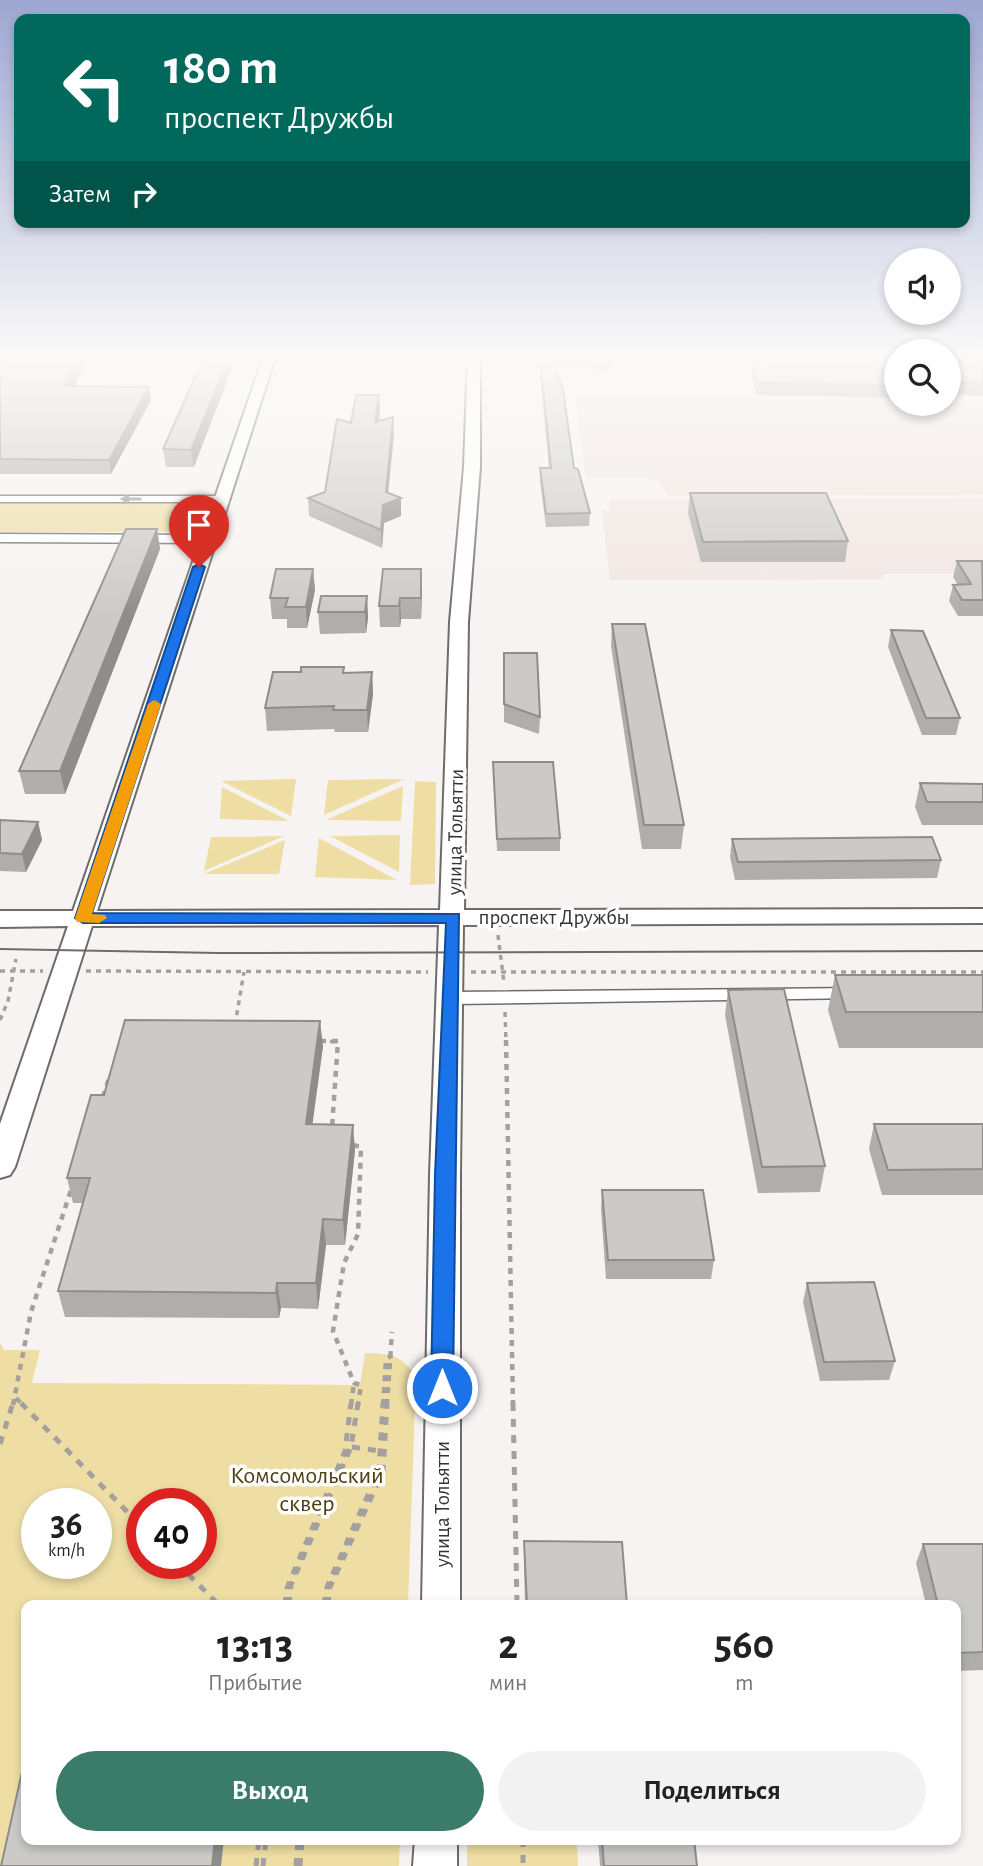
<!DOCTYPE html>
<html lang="ru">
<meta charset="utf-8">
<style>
:root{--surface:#fff;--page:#f2f2f2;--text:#222;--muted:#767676;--accent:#3b7b6a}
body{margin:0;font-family:"Alegreya Sans",sans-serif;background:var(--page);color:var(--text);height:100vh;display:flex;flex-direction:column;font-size:26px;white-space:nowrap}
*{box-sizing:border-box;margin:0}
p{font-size:23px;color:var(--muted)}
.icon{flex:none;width:38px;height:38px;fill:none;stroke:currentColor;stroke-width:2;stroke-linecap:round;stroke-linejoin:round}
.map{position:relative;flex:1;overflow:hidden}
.panel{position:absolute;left:21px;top:1600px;width:940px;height:245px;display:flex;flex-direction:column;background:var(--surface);border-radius:14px;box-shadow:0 4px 10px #0003}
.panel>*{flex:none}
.guide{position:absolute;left:14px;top:14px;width:956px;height:214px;border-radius:14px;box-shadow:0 4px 10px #0003;background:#00695c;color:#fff;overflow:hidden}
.controls{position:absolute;left:884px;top:248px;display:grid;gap:14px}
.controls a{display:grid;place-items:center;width:77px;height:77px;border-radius:50%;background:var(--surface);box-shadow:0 4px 10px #0003;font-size:35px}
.speed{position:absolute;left:21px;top:1488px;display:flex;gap:14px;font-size:35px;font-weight:700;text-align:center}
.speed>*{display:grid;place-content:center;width:91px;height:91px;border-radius:50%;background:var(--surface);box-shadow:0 4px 10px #0003;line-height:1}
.speed small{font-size:18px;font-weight:400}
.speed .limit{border:10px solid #d22;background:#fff;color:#111}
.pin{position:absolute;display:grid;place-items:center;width:60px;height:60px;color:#fff;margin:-72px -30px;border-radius:50% 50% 50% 0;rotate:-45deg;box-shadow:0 0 7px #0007}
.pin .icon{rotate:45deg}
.me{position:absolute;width:77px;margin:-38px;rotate:0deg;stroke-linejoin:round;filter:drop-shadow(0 0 5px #0008)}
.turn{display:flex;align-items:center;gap:24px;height:147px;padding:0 35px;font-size:32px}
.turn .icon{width:91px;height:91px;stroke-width:2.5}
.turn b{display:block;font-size:49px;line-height:60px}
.then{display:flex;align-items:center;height:66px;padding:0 35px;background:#0003;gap:14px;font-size:26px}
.eta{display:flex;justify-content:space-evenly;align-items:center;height:119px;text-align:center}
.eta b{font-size:42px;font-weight:700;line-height:49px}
.cta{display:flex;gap:14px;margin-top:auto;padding:14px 35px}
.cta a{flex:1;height:80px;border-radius:42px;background:var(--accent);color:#fff;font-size:28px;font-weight:700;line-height:80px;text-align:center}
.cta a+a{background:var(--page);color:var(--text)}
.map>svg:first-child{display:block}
</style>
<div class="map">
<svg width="983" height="1866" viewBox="0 0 983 1866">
<rect width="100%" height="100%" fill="#f7f3f2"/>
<!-- built -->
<path fill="#f1e5e1" d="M 575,395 L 896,399 L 896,404 L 983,401 L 983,495 L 669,496 L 656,480 L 647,478 L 586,478 Z
M 983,498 L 983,574 L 884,574 L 881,579 L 610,580 L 602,510 L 610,510 L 609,499 Z"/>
<!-- green -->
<path fill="#eedea4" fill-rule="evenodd" d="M 0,503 L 206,503 L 199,532 L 0,532 Z
M 296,779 L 291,816 L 221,781 Z
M 404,779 L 324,815 L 328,780 Z
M 415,781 L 436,782 L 435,884 L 410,885 Z
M 403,786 L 401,821 L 326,820 Z
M 222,787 L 289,821 L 220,819 Z
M 400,835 L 399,872 L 330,836 Z
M 284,836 L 204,871 L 211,837 Z
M 319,838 L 397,880 L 315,877 Z
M 285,840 L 279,874 L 204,874 Z
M 0,1343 L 4,1350 L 40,1350 L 32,1383 L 360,1385 L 365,1353 C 389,1353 402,1355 416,1377 L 408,1605 L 26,1605 L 26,1839 L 400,1839 L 399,1866 L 0,1866 ZM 37,1503 L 96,1503 L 96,1563 L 37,1563 ZM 142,1503 L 201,1503 L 201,1563 L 142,1563 Z
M 467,1839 L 577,1839 L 578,1866 L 467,1866 Z"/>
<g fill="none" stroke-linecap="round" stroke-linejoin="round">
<defs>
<path id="street" d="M 0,496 L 224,496 L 230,499 L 224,502 L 0,502 Z
M 0,534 L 209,535 L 215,539 L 209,543 L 0,542 Z
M 854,988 L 863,994 L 860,998 L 451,1004 L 442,998 L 451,992 Z"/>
<path id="secondary" d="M 264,355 L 276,355 L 97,911 L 440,910 L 450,622 L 464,467 L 468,355 L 480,355 L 480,467 L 468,622 L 464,910 L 983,909 L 983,923 L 463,925 L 460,1175 L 460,1605 L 422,1605 L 430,1175 L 439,925 L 92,926 L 15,1167 L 10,1175 L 0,1178 L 0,1124 L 68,926 L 0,927 L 0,911 L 73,911 Z
M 415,1839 L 457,1839 L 457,1866 L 413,1866 Z"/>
</defs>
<!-- street casing -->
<use href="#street" stroke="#6e6b6a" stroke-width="3"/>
<!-- secondary casing -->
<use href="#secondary" stroke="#6e6b6a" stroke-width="4"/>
<!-- path-far2 -->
<path stroke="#a3a09f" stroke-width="3.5" stroke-dasharray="5 5" stroke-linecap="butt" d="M 498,935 L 504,983
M 0,971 L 43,971
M 86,971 L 428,972
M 471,972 L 983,972
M 505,1012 L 506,1042
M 0,1020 L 8,1001 L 16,959
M 235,1025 L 244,972
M 320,1041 L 338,1042"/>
<!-- path-far1 -->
<path stroke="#a3a09f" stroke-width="4.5" stroke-dasharray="6 6" stroke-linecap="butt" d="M 506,1040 L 513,1405
M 320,1041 L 338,1041 L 332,1127
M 103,1097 L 109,1078
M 353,1145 L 361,1147 L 358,1234 L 344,1263 L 333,1331 L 354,1383 L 361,1385 L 358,1405
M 16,1398 L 23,1405
M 13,1405 L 31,1312 L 71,1190
M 351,1405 L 354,1383
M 383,1405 L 386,1360 L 392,1355
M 387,1405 L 392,1332"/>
<!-- path -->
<path stroke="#a3a09f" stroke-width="5" stroke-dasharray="8 8" stroke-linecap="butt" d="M 21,1403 L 142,1527
M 513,1403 L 517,1605
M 0,1444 L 13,1403
M 352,1447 L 379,1451
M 177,1563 L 219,1605
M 285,1605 L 287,1588 L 345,1451 L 351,1403
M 289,1605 L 291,1585 L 351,1447 L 358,1403
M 324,1605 L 327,1587 L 379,1470 L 383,1403
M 328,1605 L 330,1587 L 383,1472 L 387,1403
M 523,1839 L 523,1866
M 256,1866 L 259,1839
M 263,1866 L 266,1839
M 296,1866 L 298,1839
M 300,1866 L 302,1839"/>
<!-- street -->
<use href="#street" fill="#fff" fill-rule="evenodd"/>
<!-- secondary -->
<use href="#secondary" fill="#fff" fill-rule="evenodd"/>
<!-- tram -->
<path stroke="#6e6b6b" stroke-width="2" d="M 0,949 L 218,953 L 983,951"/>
</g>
<!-- wall -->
<path fill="#afaeab" d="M 205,355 L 194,467 L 166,467 L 163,449 Z
M 538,355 L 616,355 L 608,370 L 595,370 L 594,366 L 555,365 L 574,468 L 590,513 L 589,526 L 546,527 L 540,481 L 540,468 L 549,468 Z
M 764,355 L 896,355 L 896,398 L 756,395 L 751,372 L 753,361 L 764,361 Z
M 948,355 L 983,355 L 983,396 L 948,394 Z
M 0,362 L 74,386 L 151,400 L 111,474 L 0,474 Z
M 380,412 L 379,421 L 394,434 L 388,493 L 401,498 L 401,516 L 384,523 L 382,548 L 309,516 L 308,498 L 325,492 L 351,423 Z
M 690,493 L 848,541 L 845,562 L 701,562 L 688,513 Z
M 157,529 L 160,549 L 65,794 L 25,794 L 19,771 Z
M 957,561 L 983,561 L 983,616 L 958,616 L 949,601 L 953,585 L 958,585 L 953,577 Z
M 313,569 L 315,590 L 307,628 L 287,628 L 287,619 L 272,619 L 270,598 Z
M 422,589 L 421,619 L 401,619 L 400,627 L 380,627 L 379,606 Z
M 367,596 L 368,618 L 366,633 L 320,634 L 318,612 Z
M 612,624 L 684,825 L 681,849 L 642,849 L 611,646 Z
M 891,630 L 960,718 L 956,735 L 922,735 L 888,647 Z
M 504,653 L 540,717 L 539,734 L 504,722 Z
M 344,667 L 344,673 L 372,672 L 373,694 L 368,732 L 335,732 L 334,729 L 267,731 L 265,708 L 301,672 Z
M 493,762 L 560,838 L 560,851 L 497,851 Z
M 920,783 L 983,784 L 983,825 L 922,825 L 915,807 Z
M 0,820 L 38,822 L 42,840 L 26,872 L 0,871 Z
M 732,839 L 941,860 L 937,878 L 735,880 L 730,857 Z
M 835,975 L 983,975 L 983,1048 L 839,1048 L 828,1010 Z
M 728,990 L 825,1166 L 820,1192 L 758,1193 L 725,1015 Z
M 323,1046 L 312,1124 L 355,1150 L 345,1245 L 326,1245 L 318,1309 L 281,1308 L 279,1318 L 65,1317 L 58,1291 L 83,1203 L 73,1203 L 67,1178 L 104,1095 Z
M 874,1124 L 983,1124 L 983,1195 L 882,1195 L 869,1149 Z
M 602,1190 L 714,1260 L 711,1279 L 606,1279 L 601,1210 Z
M 807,1283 L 895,1361 L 889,1380 L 820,1381 L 803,1302 Z
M 524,1541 L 627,1605 L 525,1605 L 524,1565 Z
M 923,1544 L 983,1544 L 983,1670 L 956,1671 L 956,1605 L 926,1605 L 916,1563 Z
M 598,1839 L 694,1839 L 697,1866 L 600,1866 Z"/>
<!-- shaded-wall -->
<path fill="#8f8d8b" d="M 81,355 L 90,355 L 67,400 L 64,386 Z
M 230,355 L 237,355 L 194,467 L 191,450 Z
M 611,355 L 616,355 L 608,370 L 609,358 Z
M 149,387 L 151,400 L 111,474 L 109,460 Z
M 379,395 L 380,412 L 376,439 L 375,422 Z
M 393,417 L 394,434 L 387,503 L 401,498 L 401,516 L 384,523 L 382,548 L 381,530 L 383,505 L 386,492 Z
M 157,529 L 160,549 L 65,794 L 60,771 Z
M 313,569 L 315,590 L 307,628 L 306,607 Z
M 421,569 L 422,589 L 421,619 Z
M 367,596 L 368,618 L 366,633 L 365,612 Z
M 400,598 L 401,619 L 400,627 L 399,606 Z
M 372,672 L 373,694 L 368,732 L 367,710 Z
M 38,822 L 42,840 L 26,872 L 22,854 Z
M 320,1021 L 323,1046 L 309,1150 L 306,1124 Z
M 353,1125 L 355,1150 L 345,1245 L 343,1220 Z
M 323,1219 L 326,1245 L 318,1309 L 316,1283 Z
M 277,1283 L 281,1308 L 279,1318 L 276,1293 Z
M 215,1839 L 224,1839 L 221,1866 L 212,1866 Z"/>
<!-- building -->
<path fill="#cccac7" stroke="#8f8d8b" stroke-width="2" d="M 57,355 L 81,355 L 64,386 L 149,387 L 109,460 L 0,459 L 0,362 L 4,357 L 55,357 Z
M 205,355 L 230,355 L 191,450 L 163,449 Z
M 540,355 L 551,355 L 563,390 L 574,468 L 578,469 L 590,513 L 546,514 L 540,468 L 551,468 Z
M 595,355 L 611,355 L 609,358 L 595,358 Z
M 766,355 L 896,355 L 896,386 L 757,383 L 753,361 L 766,361 Z
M 948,355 L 983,355 L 983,383 L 948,382 Z
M 356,395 L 379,395 L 375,422 L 393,417 L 386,492 L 401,498 L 383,505 L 381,530 L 308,498 L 325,492 L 337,419 L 351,423 Z
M 690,493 L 826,493 L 848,541 L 703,542 Z
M 126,529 L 157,529 L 60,771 L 19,771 Z
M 957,561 L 982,561 L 983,600 L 962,600 L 953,585 L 971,584 Z
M 276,569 L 313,569 L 306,607 L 285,607 L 288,598 L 270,598 Z
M 383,569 L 421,569 L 421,598 L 400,598 L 399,606 L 379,606 Z
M 321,596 L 367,596 L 365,612 L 318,612 Z
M 612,624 L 645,624 L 684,825 L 644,825 Z
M 891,630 L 923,631 L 960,718 L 926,718 Z
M 504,653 L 537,653 L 540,717 L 504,704 Z
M 301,667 L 344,667 L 343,673 L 372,672 L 367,710 L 333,710 L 334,706 L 265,708 L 273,672 L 301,672 Z
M 493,762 L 553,762 L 560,838 L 497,839 Z
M 920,783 L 983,784 L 983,802 L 927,802 Z
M 0,820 L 38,822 L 22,854 L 0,853 Z
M 932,837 L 941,860 L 738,862 L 732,839 Z
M 835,975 L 983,975 L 983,1012 L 846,1012 Z
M 784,989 L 825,1166 L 762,1167 L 728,990 Z
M 125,1020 L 320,1021 L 306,1124 L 353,1125 L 343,1220 L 323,1219 L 316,1283 L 277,1283 L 276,1293 L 58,1291 L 90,1178 L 67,1178 L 91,1095 L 104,1095 Z
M 874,1124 L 983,1124 L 983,1169 L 888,1170 Z
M 602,1190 L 703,1190 L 714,1260 L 608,1260 Z
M 874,1282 L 895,1361 L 824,1362 L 807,1283 Z
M 524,1541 L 622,1542 L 627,1605 L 527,1605 Z
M 923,1544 L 983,1544 L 983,1652 L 956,1653 L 956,1605 L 938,1605 Z
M 26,1754 L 26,1839 L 215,1839 L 212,1866 L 1,1866 Z
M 602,1839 L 694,1839 L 697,1866 L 604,1866 Z"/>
<!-- one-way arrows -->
<defs><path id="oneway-solid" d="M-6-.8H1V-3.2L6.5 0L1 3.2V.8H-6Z" transform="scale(1.75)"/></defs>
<use fill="#9a9898" href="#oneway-solid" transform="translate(131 499) rotate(-180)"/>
<!-- sky -->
<linearGradient id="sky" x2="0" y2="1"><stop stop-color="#9da6d1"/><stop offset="0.58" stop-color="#fbfaf9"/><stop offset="1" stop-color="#fbfaf9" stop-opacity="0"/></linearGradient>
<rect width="983" height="616" fill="url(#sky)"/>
<!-- route -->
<path fill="#1a73e8" stroke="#114b97" stroke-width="2" d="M 199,564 L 205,567 L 92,913 L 459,914 L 453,1388 L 450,1395 L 442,1398 L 434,1395 L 431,1388 L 435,1175 L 446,923 L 83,923 L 75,918 L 193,567 Z"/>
<!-- slow -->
<path fill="#f59e0b" d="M 154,700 L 161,704 L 92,914 L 105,915 L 107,918 L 99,923 L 77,922 L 75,918 L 148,704 Z"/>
<g text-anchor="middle" stroke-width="7" stroke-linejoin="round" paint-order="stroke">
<!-- street labels -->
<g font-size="21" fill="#343232" stroke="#fff">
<text transform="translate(455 832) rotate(-89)" y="7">улица Тольятти</text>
<text x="554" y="924">проспект Дружбы</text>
<text transform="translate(442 1504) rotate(-90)" y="7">улица Тольятти</text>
</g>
<!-- near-park labels -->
<g font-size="24" fill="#4c4012" stroke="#fff">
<text x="307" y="1483">Комсомольский<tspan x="307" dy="28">сквер</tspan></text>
</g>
</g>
</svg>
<div class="controls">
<a><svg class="icon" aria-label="sound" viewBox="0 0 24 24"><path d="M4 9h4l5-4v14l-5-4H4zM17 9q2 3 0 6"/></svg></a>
<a><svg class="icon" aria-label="search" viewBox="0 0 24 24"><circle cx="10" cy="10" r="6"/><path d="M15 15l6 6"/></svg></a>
</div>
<div class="speed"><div>36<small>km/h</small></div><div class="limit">40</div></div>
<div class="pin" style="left:199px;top:567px;background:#d93025"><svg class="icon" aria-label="arrive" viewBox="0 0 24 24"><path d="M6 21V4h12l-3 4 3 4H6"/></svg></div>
<svg class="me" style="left:442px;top:1388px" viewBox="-20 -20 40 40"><circle r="17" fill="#1a73e8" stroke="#fff" stroke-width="3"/><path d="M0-11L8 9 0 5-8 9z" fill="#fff"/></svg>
<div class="guide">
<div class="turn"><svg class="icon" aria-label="left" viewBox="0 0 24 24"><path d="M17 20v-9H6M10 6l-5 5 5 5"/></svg><div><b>180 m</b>проспект Дружбы</div></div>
<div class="then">Затем<svg class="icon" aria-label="right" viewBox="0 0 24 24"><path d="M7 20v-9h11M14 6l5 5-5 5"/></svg></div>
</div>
<section class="panel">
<div class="eta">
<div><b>13:13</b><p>Прибытие</p></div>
<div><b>2</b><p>мин</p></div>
<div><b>560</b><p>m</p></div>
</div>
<div class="cta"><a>Выход</a><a>Поделиться</a></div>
</section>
</div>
